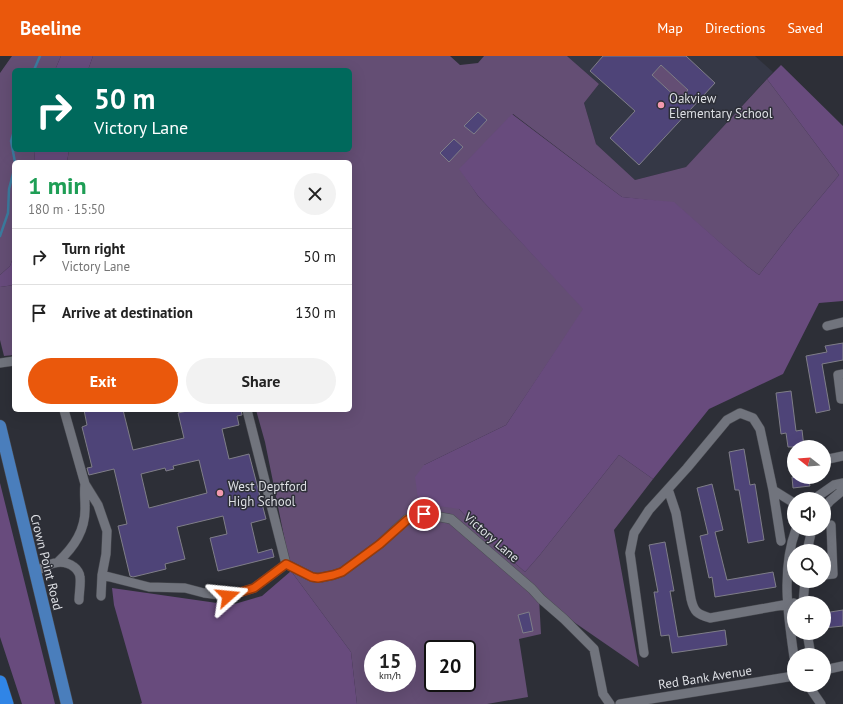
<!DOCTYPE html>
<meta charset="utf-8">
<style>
:root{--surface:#fff;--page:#f2f2f2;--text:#222;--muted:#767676;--line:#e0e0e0;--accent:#ea580c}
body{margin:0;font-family:"PT Sans",sans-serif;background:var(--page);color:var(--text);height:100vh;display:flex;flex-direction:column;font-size:15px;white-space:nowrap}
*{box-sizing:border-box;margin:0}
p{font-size:13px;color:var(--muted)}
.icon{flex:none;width:22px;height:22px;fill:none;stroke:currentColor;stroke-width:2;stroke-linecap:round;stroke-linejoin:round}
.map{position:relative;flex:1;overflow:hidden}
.details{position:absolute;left:12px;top:104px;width:340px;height:252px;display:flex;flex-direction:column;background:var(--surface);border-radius:6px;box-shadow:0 4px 16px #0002}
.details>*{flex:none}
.hud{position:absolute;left:12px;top:12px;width:340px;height:84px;border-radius:6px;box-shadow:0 4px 16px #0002;background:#00695c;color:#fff;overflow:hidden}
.needle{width:26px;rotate:287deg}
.controls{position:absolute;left:787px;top:384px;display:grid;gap:8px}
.controls a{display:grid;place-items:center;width:44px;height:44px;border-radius:50%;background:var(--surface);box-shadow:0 4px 16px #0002;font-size:20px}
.speed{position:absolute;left:364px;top:584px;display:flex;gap:8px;font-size:20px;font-weight:700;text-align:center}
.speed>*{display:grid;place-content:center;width:52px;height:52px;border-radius:50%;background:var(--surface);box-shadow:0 4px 16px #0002;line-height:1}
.speed small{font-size:10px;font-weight:400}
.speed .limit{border:2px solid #111;border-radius:6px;background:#fff;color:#111}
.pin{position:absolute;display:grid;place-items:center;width:34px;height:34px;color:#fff;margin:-17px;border:2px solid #fff;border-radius:50%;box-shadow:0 1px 4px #0007}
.me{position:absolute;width:44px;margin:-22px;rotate:72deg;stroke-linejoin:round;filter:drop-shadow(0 0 3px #0008)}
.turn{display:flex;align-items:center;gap:14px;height:84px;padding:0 16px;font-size:18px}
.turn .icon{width:52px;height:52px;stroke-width:2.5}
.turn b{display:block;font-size:28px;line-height:34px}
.round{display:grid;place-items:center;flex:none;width:42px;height:42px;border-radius:21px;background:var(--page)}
.headline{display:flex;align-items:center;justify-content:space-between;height:68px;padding:0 16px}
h1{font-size:24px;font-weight:700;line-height:30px;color:#1e9e55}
.primary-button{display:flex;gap:8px;margin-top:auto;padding:8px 16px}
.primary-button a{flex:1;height:46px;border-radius:24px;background:var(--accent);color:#fff;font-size:16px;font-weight:700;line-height:46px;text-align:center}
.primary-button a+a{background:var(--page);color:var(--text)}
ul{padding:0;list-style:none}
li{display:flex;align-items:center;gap:12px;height:56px;padding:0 16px;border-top:1px solid var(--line)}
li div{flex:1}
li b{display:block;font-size:15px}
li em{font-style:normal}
header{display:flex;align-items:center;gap:24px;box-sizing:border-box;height:56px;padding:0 20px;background:var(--accent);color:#fff}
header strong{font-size:19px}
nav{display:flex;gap:22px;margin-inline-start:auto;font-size:14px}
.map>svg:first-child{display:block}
</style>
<header>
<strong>Beeline</strong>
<nav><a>Map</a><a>Directions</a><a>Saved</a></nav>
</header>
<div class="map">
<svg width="843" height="648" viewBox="0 0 843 648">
<rect width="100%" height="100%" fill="#2d2f37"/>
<!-- built -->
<path fill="#353846" d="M 567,0 L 755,0 L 773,16 L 686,111 L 635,124 L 596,88 L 584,47 L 599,28 Z"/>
<!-- green -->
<path fill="#644e74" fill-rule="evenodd" d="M 12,0 L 61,0 L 55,14 L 14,14 L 14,94 L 34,94 L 35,106 L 14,106 L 14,199 L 10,210 L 0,219 L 0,17 Z
M 93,0 L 450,0 L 460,9 L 478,7 L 484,0 L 567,0 L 599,28 L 584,47 L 596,88 L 635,124 L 686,111 L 767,23 L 839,119 L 794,173 L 759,219 L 747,210 L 674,147 L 622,141 L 513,58 L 460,113 L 478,140 L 584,253 L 506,369 L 424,409 L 459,453 L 483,479 L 525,516 L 539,500 L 619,399 L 653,423 L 614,474 L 639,611 L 539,542 L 541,578 L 519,583 L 528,641 L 487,648 L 357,648 L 351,596 L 291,515 L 265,386 L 256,354 L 350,354 L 350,106 L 67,106 L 69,94 L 350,94 L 350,14 L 88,14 ZM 373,593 L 407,593 L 407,627 L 373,627 ZM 433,593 L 467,593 L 467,627 L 433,627 Z
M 661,9 L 688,34 L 679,44 L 652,19 Z
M 14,229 L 14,299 L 4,300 L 0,284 L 0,231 Z"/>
<!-- forest -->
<path fill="#684b7d" d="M 61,0 L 93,0 L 88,14 L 55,14 Z
M 781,9 L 843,70 L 843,245 L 819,247 L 783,318 L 709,353 L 653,423 L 619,399 L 539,500 L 525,516 L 483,479 L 459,453 L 419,447 L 417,436 L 415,421 L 424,409 L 506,369 L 583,253 L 478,140 L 459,113 L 512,58 L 622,141 L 674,146 L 747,210 L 759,219 L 794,173 L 839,119 L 767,23 Z
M 34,94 L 69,94 L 67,106 L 35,106 Z
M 14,199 L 14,229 L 0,231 L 0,219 L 10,210 Z
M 0,427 L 55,648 L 22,648 L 0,581 Z
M 291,515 L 351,596 L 357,648 L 140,648 L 142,647 L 114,549 L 112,532 L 231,549 L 262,540 Z"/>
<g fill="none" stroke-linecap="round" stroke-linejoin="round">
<!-- stream -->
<path stroke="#3b7b9e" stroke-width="2.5" d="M 34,14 L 40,0
M 14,75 L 11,85 L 15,106
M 0,180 L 8,157 L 9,133 L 14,114"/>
</g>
<!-- building -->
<path fill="#4e4478" stroke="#7f7e88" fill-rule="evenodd" d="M 603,0 L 686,0 L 715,27 L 639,109 L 610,82 L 635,55 L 590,15 ZM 661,9 L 688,34 L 679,44 L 652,19 Z
M 478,56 L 487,64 L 474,78 L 464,70 Z
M 454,83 L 463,91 L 449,106 L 440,97 Z
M 843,287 L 843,304 L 822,308 L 830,354 L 816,357 L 806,300 L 827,296 L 825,290 Z
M 791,335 L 796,375 L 802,374 L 804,391 L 788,391 L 786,377 L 781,378 L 776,337 Z
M 84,354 L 123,354 L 133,394 L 184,382 L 178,357 L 187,355 L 187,354 L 241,354 L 242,359 L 237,360 L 239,369 L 222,373 L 229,403 L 249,398 L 266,463 L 251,467 L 258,497 L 272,493 L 274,501 L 218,515 L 210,482 L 227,478 L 223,460 L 177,471 L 185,503 L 165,508 L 166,513 L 133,521 L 130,520 L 118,470 L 127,468 L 114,413 L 89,419 L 87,412 L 92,411 L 82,371 L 87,369 ZM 199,404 L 207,437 L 149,452 L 141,418 L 165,412 L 166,415 L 174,413 L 173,410 Z
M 744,393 L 750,429 L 755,428 L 764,484 L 748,487 L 739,434 L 735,434 L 729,396 Z
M 792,421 L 808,421 L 810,430 L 793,432 Z
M 712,428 L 723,474 L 715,476 L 727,524 L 773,516 L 776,531 L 715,541 L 712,521 L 709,522 L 700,480 L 708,478 L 697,432 Z
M 665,486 L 674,535 L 670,535 L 678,581 L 725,574 L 727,589 L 672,597 L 669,579 L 661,580 L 654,536 L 658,536 L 649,489 Z
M 843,554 L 843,570 L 824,572 L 824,557 Z
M 529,556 L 533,575 L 523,577 L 518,559 Z"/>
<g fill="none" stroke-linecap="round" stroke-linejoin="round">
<defs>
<path id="minor" d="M 827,270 L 843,266
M 0,307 L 14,305
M 843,318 L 838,319 L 841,343 L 843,343
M 64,354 L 85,428 L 98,449 L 107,475 L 106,498 L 102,519 L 101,540
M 247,354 L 286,508
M 824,404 L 843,400
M 668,433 L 676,457 L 691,543 C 694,556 697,558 710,562 L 794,547
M 773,434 L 781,485
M 814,443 L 834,429 L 843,427
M 824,452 L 830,445 L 843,434
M 807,495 L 812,473
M 58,506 C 74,491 86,474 85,450 C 85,442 84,437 85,428
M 286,508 L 312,521 L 319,522 L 333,519 L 342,516 L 380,488 L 407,463 L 424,458 L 451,463 L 532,533 L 541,543 L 564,563 L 594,593 L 603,638 L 610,648
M 35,516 C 47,509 61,501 74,511 C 77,513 80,518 80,521 C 81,528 79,537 79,544
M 102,519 L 149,531 L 185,532 L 204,537 L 228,540 L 254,532 L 286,508
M 824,519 L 833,518 L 831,469
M 803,547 L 805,525
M 807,577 L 811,599
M 644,597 L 630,497 L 634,477 L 649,454 L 687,412 L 727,364 L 740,357 L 753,362 L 760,373 L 773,434 L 794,447
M 794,601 C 788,560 781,513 796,473
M 824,614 L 843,610
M 808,629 L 821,648
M 620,648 L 794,620"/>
<path id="major" d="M 0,370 L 67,648"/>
<path id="highway" d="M 0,626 L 7,648"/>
</defs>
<!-- minor casing -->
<use href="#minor" stroke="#494b51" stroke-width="10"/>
<!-- major casing -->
<use href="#major" stroke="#494b51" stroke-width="13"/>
<!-- highway casing -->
<use href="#highway" stroke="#494b51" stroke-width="14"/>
<!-- minor -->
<use href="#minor" stroke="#71747d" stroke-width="9"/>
<!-- major -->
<use href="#major" stroke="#4a7ebc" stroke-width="12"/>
<!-- highway -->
<use href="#highway" stroke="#3085e6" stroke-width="13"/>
</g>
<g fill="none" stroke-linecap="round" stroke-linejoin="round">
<defs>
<path id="route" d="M 228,540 L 254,532 L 286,508 L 312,521 L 318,522 L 333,519 L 342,516 L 380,488 L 407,464 L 424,458"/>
</defs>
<!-- route casing -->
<use href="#route" stroke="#983908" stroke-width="10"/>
<!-- route -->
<use href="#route" stroke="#ea580c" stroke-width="7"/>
</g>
<!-- markers -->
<g fill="#f29aae" stroke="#2d2f37" stroke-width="1.5">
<circle cx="661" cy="49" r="4"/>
<circle cx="220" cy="437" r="4"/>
</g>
<g text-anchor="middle" stroke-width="3" stroke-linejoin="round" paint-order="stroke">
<!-- poi labels -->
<g font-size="13" fill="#dcdee3" stroke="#2d2f37" text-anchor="start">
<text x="669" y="47">Oakview<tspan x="669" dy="15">Elementary School</tspan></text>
<text x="228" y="435">West Deptford<tspan x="228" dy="15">High School</tspan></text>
</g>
<!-- street labels -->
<g font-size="13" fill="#dcdee3" stroke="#2d2f37">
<text transform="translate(492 481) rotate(41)" y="5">Victory Lane</text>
<text transform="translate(47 506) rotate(76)" y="5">Crown Point Road</text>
<text transform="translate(705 621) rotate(-9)" y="5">Red Bank Avenue</text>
</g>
</g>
</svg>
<div class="controls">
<a><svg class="needle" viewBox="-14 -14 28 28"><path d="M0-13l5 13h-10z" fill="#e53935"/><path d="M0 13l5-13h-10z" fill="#767676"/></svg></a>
<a><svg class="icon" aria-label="sound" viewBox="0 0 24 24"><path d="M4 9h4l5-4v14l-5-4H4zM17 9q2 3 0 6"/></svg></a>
<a><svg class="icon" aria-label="search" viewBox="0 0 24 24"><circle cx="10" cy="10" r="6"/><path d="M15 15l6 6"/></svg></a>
<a>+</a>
<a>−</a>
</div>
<div class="speed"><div>15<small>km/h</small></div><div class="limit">20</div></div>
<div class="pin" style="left:424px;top:458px;background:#d93025"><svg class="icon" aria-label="arrive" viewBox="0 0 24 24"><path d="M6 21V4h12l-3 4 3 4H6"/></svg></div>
<svg class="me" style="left:228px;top:540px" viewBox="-20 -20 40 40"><path d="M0-17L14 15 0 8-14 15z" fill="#ea580c" stroke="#fff" stroke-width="4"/></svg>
<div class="hud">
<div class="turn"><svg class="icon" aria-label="right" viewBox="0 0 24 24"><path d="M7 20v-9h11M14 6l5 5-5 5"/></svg><div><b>50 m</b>Victory Lane</div></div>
</div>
<section class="details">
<div class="headline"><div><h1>1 min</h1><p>180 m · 15:50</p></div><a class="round"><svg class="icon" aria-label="close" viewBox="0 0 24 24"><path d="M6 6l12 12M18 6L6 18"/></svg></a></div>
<ul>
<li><svg class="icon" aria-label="right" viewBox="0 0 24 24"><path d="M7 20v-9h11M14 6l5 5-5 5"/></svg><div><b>Turn right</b><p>Victory Lane</p></div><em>50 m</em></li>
<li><svg class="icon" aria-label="arrive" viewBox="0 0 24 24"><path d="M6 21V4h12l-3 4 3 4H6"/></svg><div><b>Arrive at destination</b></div><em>130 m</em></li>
</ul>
<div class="primary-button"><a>Exit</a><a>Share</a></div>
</section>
</div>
